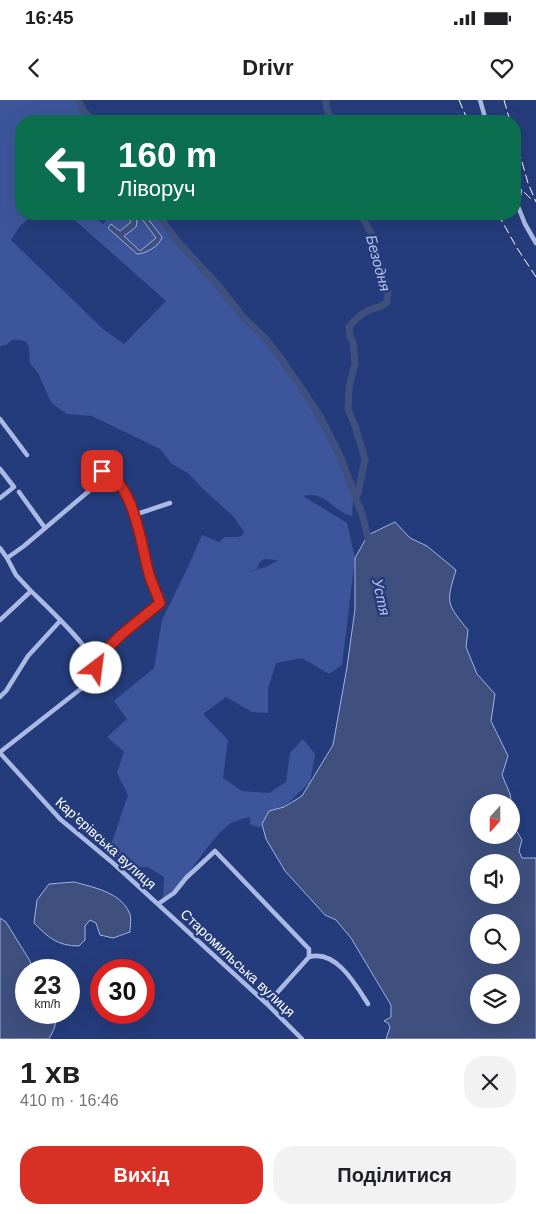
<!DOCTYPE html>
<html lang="uk">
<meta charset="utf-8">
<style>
:root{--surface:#fff;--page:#f2f2f2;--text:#202124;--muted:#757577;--accent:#d93025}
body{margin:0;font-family:Arial,sans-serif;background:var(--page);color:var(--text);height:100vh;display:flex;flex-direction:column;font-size:19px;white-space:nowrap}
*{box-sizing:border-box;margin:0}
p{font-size:16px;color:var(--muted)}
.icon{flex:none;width:28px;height:28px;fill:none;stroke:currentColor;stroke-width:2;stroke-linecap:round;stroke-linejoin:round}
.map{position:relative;height:939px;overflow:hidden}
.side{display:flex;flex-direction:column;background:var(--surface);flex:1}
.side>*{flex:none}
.banner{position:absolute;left:15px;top:15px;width:506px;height:105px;border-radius:20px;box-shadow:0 5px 20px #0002;background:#0b6e4f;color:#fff;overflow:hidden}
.needle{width:32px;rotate:201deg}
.buttons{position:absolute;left:470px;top:694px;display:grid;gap:10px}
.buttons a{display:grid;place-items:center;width:50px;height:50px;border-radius:50%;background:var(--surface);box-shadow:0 5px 20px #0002;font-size:25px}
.speed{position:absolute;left:15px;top:859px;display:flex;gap:10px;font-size:25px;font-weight:700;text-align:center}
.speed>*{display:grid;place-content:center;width:65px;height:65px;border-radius:50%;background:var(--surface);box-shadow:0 5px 20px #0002;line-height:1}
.speed small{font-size:12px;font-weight:400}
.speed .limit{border:8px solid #d22;background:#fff;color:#111}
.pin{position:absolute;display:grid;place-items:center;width:42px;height:42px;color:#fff;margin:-21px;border-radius:10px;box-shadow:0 2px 8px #0006}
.me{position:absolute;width:55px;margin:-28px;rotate:30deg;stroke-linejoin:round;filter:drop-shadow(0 0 4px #0008)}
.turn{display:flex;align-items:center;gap:18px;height:105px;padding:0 20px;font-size:22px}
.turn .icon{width:65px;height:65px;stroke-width:2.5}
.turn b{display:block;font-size:35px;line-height:42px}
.round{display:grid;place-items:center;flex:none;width:52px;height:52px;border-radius:20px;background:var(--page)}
.headline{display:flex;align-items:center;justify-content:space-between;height:85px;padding:0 20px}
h1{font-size:30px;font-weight:600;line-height:38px}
.button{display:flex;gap:10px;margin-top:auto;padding:10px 20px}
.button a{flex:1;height:58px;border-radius:20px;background:var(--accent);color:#fff;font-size:20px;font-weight:600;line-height:58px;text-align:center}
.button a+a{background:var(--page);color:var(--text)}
.status{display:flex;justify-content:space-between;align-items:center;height:35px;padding:0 25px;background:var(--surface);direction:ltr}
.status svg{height:14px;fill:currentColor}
header{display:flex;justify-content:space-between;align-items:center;height:65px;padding:0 20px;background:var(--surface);font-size:22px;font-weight:600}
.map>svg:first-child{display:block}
</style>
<div class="status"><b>16:45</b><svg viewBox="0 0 49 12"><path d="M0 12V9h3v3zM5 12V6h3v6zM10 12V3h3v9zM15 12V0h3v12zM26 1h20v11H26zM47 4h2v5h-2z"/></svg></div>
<header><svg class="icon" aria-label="back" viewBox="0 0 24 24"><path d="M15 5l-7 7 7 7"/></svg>Drivr<svg class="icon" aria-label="heart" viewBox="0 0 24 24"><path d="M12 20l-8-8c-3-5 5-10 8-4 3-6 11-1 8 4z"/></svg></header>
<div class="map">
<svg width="536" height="939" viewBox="0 0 536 939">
<rect width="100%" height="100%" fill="#253c7c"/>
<!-- green -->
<path fill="#3d569b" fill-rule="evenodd" d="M 0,0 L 75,0 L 89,21 L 21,21 L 21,114 L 35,114 L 20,126 L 11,140 L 103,229 L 124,244 L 166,201 L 68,114 L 92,114 L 103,124 L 106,121 L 98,114 L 125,114 L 132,122 L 120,131 L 111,125 L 137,154 L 162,137 L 146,116 L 142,119 L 156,138 L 141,151 L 124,136 L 136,127 L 134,116 L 132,114 L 139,114 L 142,116 L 145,114 L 155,114 L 178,144 L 188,153 L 244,219 L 264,239 L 282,261 L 319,322 L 338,359 L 353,399 L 352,416 C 332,411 326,390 303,396 L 347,423 L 355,458 L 342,565 L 329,574 L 302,558 L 276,563 L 268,588 L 268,613 L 252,612 L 226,597 L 203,614 L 228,640 L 223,678 L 242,691 L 269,693 L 286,682 L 290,653 L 303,639 L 315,654 L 310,682 L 284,707 L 269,711 L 260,728 L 250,724 L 250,717 C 243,719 233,721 228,725 C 204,745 187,783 163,799 L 164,777 L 148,767 L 136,767 L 130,773 L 108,754 L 128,695 L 117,673 L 124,652 L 107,637 L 127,619 L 114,601 L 154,568 L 162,520 L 186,471 L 202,435 L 219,442 L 225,437 L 238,437 L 243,435 L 244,432 L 234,417 L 202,388 L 188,373 L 172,364 L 160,349 L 92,316 L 67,314 L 54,305 L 50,300 L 38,273 L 30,263 L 29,248 L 26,242 L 21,240 L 12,240 L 6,245 L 0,246 ZM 264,459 L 278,460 L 266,467 L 246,473 L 257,469 L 259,463 Z"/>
<!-- water -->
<path fill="#3f507f" stroke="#9eb3e5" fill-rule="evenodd" d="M 125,114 L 132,114 L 137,121 L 136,127 L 124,136 L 140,151 L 156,138 L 142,119 L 146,116 L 162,137 C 160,146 145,154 137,154 L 108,128 L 111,124 L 120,131 L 131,122 Z
M 395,422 L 410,438 L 427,446 L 456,470 C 446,503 446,503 468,530 L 466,547 L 477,574 L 495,594 L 491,621 L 508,656 L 502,675 L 510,694 L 516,730 L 522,740 L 519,751 L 522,758 L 536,758 L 536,939 L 386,939 L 390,927 L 388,923 L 384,921 L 391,917 L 391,905 L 351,838 L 336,820 L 325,815 L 285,771 L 266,739 L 262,724 L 269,711 L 284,707 L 302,696 L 333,645 L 347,567 L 355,509 L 355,458 L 368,435 ZM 479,702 L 511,702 L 511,735 L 479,735 ZM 479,762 L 511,762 L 511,795 L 479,795 ZM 479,822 L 511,822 L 511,855 L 479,855 ZM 479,882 L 511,882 L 511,915 L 479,915 Z
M 74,782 C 92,787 120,792 129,812 C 132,817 130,826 130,832 L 113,838 L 100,835 L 96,823 L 90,820 L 85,826 L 85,840 L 79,846 C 57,846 48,837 34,823 L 37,800 L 49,784 Z
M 0,818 L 6,822 L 30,861 L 32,870 L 26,870 L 26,912 L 56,913 L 58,914 L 54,929 L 49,939 L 0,939 Z"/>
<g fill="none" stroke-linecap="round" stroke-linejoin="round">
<!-- river -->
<path stroke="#3f507f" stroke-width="7" d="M 78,0 L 84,11 L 92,21
M 326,0 L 326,6 L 331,21
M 157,114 L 179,143 L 217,184 L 244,218 L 265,238 L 282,260 L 304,292 L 321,318 L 341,358 L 363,417 L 369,443
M 355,398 L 358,393 L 365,359 L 355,326 L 348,309 L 349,288 L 355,263 L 353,243 L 350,237 L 349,227 C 354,220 363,212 372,209 C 378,207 382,207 387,202 L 388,192 L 375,150 L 372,135 L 361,114"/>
<!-- minor -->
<path stroke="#aabae5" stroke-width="4.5" d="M 480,0 L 486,21
M 515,84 L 520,91 L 517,104 L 525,124 L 536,143
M 0,319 L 27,355
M 0,369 L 14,387 L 0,398
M 19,392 L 45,428
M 134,415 L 170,403
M 0,448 L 7,458 L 24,446 L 109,374
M 0,520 L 30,492 L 30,490 L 16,475 L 7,458
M 95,562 L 122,534 L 160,503 C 157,494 152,484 149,474 C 141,445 134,381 102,371
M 0,597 L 6,591 L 28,556 L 60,521
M 0,652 L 87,584 C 91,579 96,574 95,567 C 95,551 44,504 30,490
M 0,653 L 60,719 L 113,763 L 267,904 L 302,939
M 158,804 L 174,793 L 186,778 L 215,751 L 309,849 L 309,857 L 267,904
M 309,857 C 336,849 356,885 368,904"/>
<!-- rail -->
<path stroke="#fff" stroke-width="1" stroke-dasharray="9 4" stroke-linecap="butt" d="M 459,0 L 468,21
M 504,0 L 510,21
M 515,37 L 528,83 L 536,102
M 515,83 L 533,101
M 498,114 L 517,148 L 536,177"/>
</g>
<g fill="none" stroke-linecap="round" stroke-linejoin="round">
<defs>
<path id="route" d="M 96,568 L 94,562 L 122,534 L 160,503 C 157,494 152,484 149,474 C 141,445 134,381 102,371"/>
</defs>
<!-- route casing -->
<use href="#route" stroke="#8d1f18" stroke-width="12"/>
<!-- route -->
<use href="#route" stroke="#d93025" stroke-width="9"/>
</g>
<g text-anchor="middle" stroke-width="5" stroke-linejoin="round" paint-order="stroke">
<!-- street labels -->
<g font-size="14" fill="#fff" stroke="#253c7c">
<text transform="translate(106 743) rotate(42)" y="5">Кар'єрівська вулиця</text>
<text transform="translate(238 863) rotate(43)" y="5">Старомильська вулиця</text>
</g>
<!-- water labels -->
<g font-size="15" font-style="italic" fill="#b5c4ec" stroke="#253c7c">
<text transform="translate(378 163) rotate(75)" y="5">Безодня</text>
<text transform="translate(381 497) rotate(77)" y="5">Устя</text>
</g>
</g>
</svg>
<div class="buttons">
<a><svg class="needle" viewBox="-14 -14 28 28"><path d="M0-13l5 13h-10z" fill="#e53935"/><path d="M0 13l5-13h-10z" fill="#757577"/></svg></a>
<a><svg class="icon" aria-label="sound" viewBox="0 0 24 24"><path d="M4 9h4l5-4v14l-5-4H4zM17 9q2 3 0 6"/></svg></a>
<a><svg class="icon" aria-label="search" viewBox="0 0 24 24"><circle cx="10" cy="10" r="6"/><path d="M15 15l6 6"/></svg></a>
<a><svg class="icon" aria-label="layers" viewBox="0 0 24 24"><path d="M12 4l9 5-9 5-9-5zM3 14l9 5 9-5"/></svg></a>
</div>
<div class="speed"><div>23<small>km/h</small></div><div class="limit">30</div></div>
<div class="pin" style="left:102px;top:371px;background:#d93025"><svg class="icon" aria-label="arrive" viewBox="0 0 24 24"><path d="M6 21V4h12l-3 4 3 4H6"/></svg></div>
<svg class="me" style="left:96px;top:568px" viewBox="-20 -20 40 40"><circle r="19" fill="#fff"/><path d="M0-13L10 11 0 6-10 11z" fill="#d93025"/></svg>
<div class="banner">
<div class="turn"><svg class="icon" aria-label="left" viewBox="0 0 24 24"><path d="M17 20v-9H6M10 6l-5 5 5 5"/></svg><div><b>160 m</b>Ліворуч</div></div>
</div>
</div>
<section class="side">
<div class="headline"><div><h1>1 хв</h1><p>410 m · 16:46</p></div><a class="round"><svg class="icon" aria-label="close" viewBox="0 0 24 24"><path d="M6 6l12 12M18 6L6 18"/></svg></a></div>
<div class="button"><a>Вихід</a><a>Поділитися</a></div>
</section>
